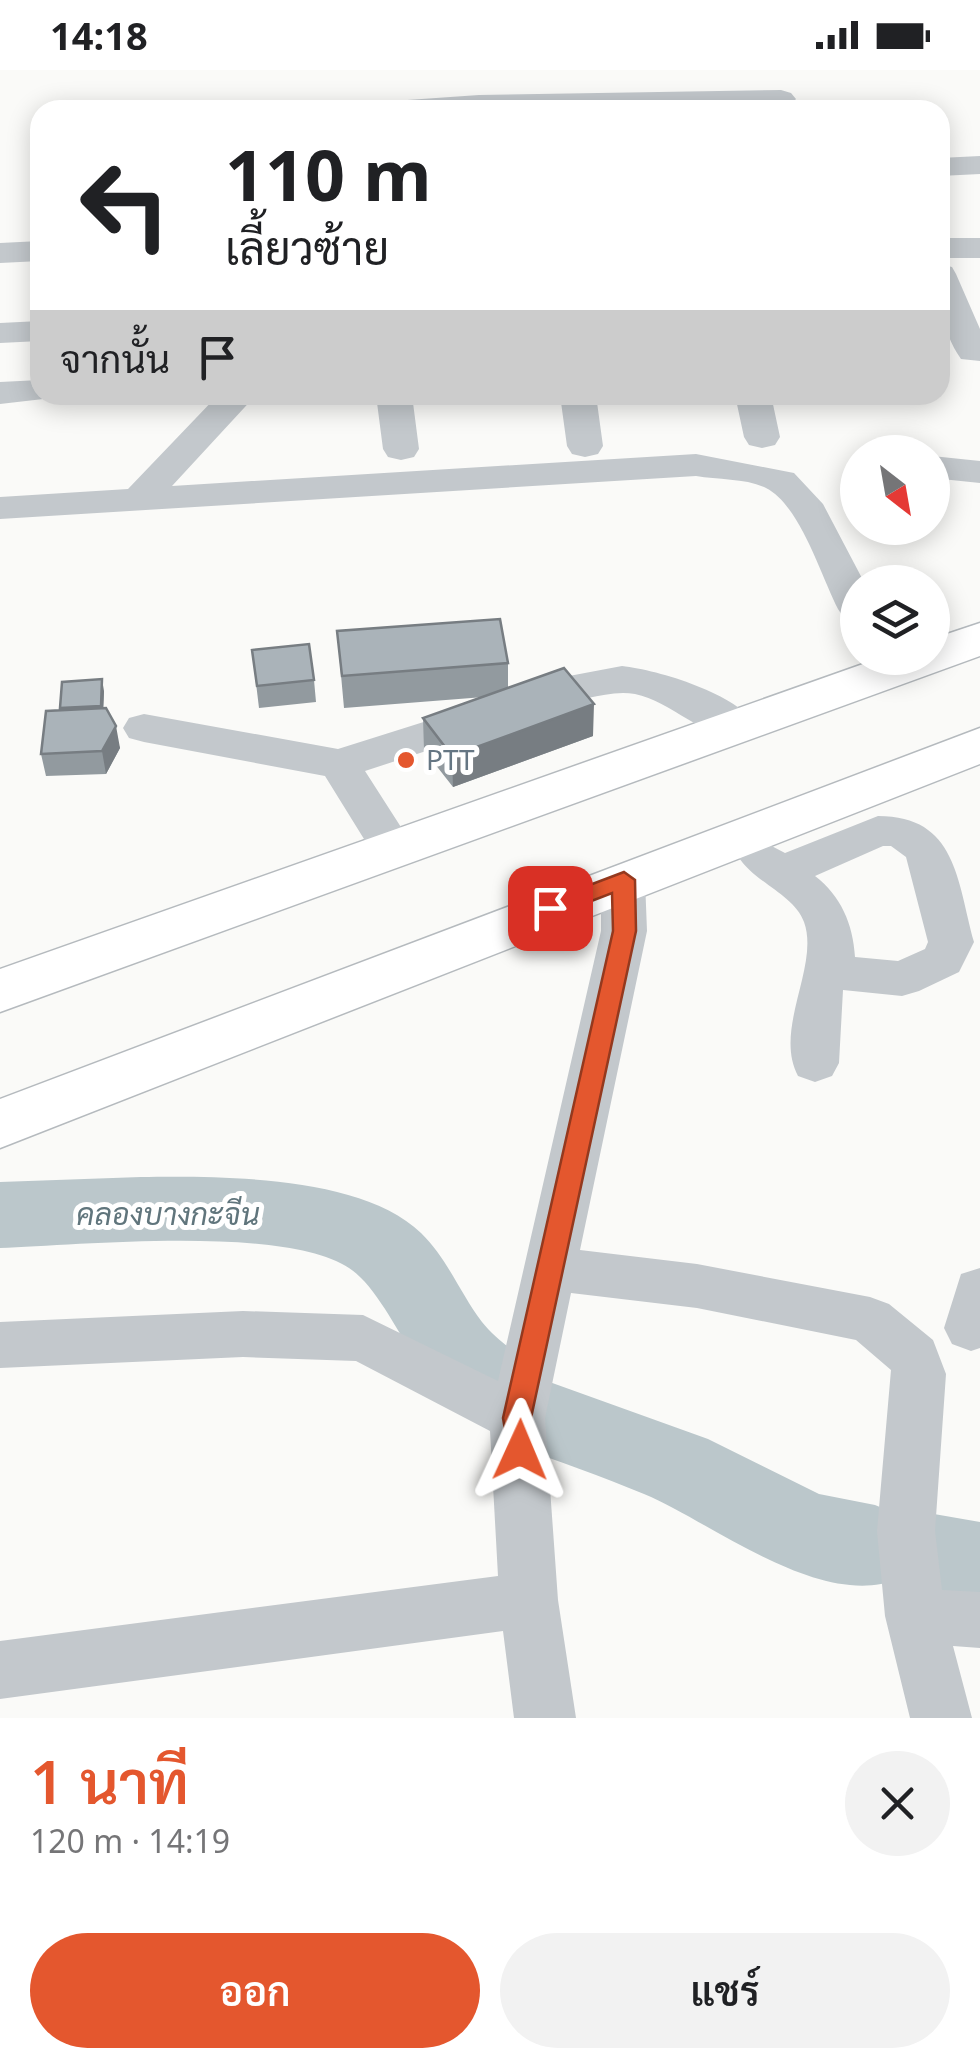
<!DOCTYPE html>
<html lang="th">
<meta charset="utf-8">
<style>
:root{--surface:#fff;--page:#f2f2f2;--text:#202124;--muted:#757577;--accent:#e4572e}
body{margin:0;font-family:"Noto Sans",Sarabun,sans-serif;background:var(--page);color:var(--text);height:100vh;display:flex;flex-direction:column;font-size:38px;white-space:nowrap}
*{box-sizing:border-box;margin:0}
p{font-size:32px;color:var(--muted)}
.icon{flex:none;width:55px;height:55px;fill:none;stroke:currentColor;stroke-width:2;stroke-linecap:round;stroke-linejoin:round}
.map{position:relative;height:1648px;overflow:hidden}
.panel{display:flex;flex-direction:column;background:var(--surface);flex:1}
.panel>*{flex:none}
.banner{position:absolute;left:30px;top:30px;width:920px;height:305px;border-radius:30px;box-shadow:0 5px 25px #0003;background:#fff;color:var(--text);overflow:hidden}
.needle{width:65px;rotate:149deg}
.buttons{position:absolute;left:840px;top:365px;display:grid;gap:20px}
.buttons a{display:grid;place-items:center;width:110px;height:110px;border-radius:50%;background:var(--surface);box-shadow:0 5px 25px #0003;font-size:50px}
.pin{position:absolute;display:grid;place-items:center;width:85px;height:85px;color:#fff;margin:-42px;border-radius:20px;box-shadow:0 5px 15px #0006}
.me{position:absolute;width:110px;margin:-55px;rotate:1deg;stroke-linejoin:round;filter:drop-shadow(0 0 8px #0008)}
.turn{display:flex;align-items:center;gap:35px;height:210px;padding:0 30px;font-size:45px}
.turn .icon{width:130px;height:130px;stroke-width:2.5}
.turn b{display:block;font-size:70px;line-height:85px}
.then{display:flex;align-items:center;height:95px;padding:0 30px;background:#0003;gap:20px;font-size:38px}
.round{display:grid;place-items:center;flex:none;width:105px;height:105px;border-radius:52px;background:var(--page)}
.summary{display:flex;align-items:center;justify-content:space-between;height:170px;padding:0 30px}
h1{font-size:60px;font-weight:600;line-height:75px;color:var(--accent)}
.primary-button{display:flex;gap:20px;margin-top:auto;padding:20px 30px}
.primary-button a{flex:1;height:115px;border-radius:60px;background:var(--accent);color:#fff;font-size:40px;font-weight:600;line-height:115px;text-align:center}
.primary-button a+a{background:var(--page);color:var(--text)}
.status{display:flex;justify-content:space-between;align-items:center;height:70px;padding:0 50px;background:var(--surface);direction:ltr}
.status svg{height:28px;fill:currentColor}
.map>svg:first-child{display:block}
</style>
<div class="status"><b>14:18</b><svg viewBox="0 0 49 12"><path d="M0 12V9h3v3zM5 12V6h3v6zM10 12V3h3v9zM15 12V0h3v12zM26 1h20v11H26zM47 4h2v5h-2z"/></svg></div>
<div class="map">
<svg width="980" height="1648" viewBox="0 0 980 1648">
<rect width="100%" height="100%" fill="#fafaf8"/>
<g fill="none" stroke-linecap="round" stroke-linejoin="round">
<!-- river -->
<path fill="#bbc7cb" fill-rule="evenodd" d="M 141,1107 C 219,1106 362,1105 421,1163 C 447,1188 460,1223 482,1252 C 500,1275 526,1285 539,1312 L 544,1310 L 708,1369 L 819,1424 L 875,1435 L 907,1448 L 909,1454 L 934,1444 L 980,1452 L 980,1536 L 934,1528 L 902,1516 L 899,1509 C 820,1540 715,1454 644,1424 C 601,1406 557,1391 514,1375 L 505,1356 C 429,1363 399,1230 349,1198 C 285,1155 81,1175 0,1178 L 0,1112 Z"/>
<defs>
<path id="major" d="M 980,553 L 980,586 L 0,942 L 0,899 L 880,588 L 932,588 L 932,569 Z
M 980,658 L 980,694 L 0,1078 L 0,1029 Z"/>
</defs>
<!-- major casing -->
<use href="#major" stroke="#b5babe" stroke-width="3"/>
<!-- minor -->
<path fill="#c3c8cc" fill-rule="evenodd" d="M 781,20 L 791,23 L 796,29 L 791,35 L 649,40 L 378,40 L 383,34 L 393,31 L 479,25 Z
M 980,86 L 980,104 L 940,106 L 940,88 Z
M 940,168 L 980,168 L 980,188 L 940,188 Z
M 40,171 L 40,191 L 0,193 L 0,173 Z
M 940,194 L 952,197 L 956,204 L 980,259 L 980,291 L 961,289 C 940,259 940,229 940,194 Z
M 40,251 L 40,271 L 0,273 L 0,253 Z
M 40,310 L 40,325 L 55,325 L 52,328 L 0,334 L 0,312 Z
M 218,325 L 256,325 L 172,416 L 696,384 L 794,403 L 823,434 L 864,512 L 858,512 L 858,551 L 844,548 L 838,539 C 821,506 800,435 766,418 C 746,408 718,410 696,406 L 0,449 L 0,427 L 128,419 Z
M 376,325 L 412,325 L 419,379 L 414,387 L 401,390 L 388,387 L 383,379 Z
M 560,325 L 596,325 L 603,376 L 598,384 L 585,387 L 572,384 L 567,376 Z
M 735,325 L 771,325 L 780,367 L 775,375 L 762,378 L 749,375 L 744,367 Z
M 932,386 L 980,391 L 980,413 L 932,408 Z
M 622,596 C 659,600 738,624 758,657 L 752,667 C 712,678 675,632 635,624 C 619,621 603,625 588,628 L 365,701 L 415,779 L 409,790 L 393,795 L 377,790 L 325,706 L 144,672 L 129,668 L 123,658 L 129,648 L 144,644 L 338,679 L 569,606 Z
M 878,746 C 957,746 957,811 974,872 L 959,902 L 919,921 L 902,926 L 843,920 L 839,993 L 832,1006 L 815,1012 L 798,1006 C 773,959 820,896 804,852 C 794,824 753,812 738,786 L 744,775 L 760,770 L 785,783 ZM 883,776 L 891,776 L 906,787 L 928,872 L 925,879 L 898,891 L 855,887 C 853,854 841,826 815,806 Z
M 623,794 L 639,799 L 645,810 L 647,861 L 580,1180 L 697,1194 L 870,1227 L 889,1234 L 933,1270 L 946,1304 L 935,1461 L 942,1520 L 980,1522 L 980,1578 L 953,1576 L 972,1648 L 910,1648 L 885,1546 L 877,1461 L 891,1300 L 856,1270 L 697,1238 L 571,1223 L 545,1348 L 558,1530 L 576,1648 L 514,1648 L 503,1561 L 0,1629 L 0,1571 L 498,1506 L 490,1361 L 356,1291 L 243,1287 L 0,1298 L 0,1252 L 243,1241 L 363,1245 L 498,1311 L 601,861 L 601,810 L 607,799 Z
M 980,1198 L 980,1278 L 971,1281 L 952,1274 L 944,1258 L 961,1204 Z"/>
<!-- major -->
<use href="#major" fill="#fff" fill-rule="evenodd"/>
</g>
<!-- wall -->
<path fill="#929a9f" d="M 337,561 L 508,593 L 508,618 L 593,666 L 453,717 L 424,680 L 423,648 L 484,627 L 344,638 Z
M 252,580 L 314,610 L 316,632 L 259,638 Z
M 104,621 L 103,639 L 120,678 L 106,704 L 46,706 L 41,684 L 61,641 L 60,638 Z"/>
<!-- shaded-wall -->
<path fill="#777d82" d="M 102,609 L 104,621 L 103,647 L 101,636 Z
M 594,634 L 593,666 L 453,717 L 452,686 Z
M 116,656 L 120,678 L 106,704 L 102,681 Z"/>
<!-- building -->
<path fill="#aab3b9" stroke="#777d82" stroke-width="2.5" d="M 500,549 L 508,593 L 342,606 L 337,561 Z
M 309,574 L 314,610 L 257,616 L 252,580 Z
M 564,598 L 594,634 L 452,686 L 423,648 Z
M 102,609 L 101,636 L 60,638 L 62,612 Z
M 106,638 L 116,656 L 102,681 L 41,684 L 46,641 Z"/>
<!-- route -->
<path fill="#e4572e" stroke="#94391e" stroke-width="2.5" d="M 624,802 L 635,810 L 636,861 L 531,1348 L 534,1380 L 530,1389 L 520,1393 L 510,1389 L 503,1348 L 613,861 L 612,823 L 550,847 L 539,838 L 542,833 Z"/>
<!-- markers -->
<circle fill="#e4572e" stroke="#fff" stroke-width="4" cx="406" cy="690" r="10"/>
<g text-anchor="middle" stroke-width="10" stroke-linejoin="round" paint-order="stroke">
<!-- poi labels -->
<g font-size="28" fill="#657683" stroke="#fff" text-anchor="start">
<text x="426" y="700">PTT</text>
</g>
<!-- water labels -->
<g font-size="30" font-style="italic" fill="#60757c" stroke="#fff">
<text x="168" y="1155">คลองบางกะจีน</text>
</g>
</g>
</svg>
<div class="buttons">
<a><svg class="needle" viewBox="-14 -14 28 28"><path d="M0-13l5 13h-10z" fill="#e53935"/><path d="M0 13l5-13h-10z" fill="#757577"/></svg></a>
<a><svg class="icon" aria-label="layers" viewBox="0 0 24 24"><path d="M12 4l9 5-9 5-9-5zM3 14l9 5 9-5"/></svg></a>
</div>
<div class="pin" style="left:550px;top:838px;background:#d93025"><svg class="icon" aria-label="arrive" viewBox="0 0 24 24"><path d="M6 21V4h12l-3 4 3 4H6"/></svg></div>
<svg class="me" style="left:520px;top:1380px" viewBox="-20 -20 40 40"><path d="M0-17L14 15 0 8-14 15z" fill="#e4572e" stroke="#fff" stroke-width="4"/></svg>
<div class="banner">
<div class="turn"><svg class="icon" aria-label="left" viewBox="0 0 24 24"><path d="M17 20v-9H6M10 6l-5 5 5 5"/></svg><div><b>110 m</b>เลี้ยวซ้าย</div></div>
<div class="then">จากนั้น<svg class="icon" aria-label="arrive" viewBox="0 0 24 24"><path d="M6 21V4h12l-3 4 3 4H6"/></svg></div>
</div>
</div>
<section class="panel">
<div class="summary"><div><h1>1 นาที</h1><p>120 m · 14:19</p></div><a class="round"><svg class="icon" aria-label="close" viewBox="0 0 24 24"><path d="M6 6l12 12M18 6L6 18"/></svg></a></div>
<div class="primary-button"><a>ออก</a><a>แชร์</a></div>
</section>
